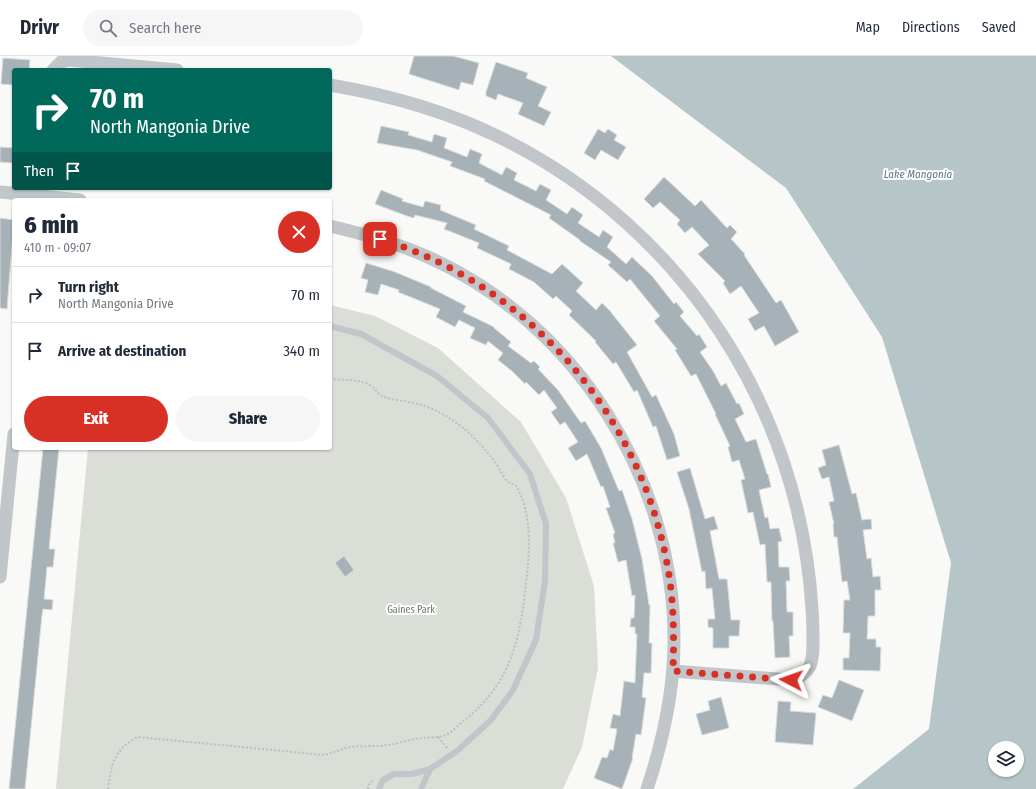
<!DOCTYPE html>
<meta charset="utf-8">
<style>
:root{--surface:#fff;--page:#f6f6f7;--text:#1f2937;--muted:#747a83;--line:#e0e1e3;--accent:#d93025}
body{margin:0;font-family:"Fira Sans Condensed",sans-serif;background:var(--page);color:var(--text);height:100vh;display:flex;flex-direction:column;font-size:15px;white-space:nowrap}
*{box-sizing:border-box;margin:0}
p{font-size:13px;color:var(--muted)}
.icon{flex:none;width:22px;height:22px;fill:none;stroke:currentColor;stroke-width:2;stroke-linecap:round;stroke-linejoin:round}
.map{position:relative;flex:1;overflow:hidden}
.side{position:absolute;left:12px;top:142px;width:320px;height:252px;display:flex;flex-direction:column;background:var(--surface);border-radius:4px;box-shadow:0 1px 3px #0004}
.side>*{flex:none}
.guide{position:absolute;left:12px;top:12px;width:320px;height:122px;border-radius:4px;box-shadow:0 1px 3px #0004;background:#00695c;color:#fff;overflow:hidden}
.buttons{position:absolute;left:988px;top:685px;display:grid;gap:8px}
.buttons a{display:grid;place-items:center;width:36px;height:36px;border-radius:50%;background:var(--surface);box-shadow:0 1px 3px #0004;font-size:20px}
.pin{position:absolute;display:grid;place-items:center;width:34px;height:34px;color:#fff;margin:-17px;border-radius:8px;box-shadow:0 2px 6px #0006}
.me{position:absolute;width:44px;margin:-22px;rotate:274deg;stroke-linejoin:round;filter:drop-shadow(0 0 3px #0008)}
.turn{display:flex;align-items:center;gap:14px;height:84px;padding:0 12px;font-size:18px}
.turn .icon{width:52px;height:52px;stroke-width:2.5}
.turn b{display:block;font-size:28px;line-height:34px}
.then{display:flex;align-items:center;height:38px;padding:0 12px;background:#0003;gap:8px;font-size:15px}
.round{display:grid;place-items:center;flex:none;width:42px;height:42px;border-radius:21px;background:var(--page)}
.overview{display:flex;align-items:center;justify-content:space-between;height:68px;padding:0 12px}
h1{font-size:24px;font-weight:800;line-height:30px}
.primary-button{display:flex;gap:8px;margin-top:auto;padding:8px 12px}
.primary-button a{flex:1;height:46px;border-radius:24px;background:var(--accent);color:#fff;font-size:16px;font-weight:800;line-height:46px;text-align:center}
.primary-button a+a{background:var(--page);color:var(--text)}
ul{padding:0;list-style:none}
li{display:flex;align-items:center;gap:12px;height:56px;padding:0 12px;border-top:1px solid var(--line)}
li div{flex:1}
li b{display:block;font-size:15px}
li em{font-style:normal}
header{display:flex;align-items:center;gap:24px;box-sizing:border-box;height:56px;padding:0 20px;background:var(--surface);border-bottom:1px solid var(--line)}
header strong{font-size:19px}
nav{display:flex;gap:22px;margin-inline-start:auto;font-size:14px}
.search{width:280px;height:36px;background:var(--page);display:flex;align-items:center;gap:10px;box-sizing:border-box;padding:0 14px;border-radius:22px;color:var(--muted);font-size:15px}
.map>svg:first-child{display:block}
</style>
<header>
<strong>Drivr</strong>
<div class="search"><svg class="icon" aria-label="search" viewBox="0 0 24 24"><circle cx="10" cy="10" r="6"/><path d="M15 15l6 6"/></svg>Search here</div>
<nav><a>Map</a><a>Directions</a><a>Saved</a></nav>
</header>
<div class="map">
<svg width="1036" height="733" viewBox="0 0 1036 733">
<rect width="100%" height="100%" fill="#f9f9f7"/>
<!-- green -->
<path fill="#daded6" d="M 330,249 L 375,260 L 438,292 L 521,366 L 566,442 L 594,530 L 598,612 L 582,691 L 563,733 L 56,733 L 88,392 L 330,392 Z"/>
<!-- water -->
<path fill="#b6c6c8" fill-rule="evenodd" d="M 611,0 L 1036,0 L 1036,733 L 853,733 L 929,673 L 951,507 L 882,281 L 786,132 ZM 995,692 L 1017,692 L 1017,714 L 995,714 Z"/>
<!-- building -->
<path fill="#a6b2b7" stroke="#dbdbd9" d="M 414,0 L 453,0 L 479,7 L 473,29 L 461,26 L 459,34 L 409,18 Z
M 3,2 L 30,4 L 29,14 L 14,14 L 14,29 L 1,28 Z
M 496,6 L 528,17 L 526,22 L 547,31 L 538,50 L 551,56 L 544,70 L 518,58 L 523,47 L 498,38 L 496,44 L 486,40 L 486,36 Z
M 381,70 L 409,76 L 408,79 L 432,86 L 434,78 L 447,82 L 444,92 L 467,101 L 470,93 L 482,98 L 479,107 L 502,119 L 506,111 L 517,117 L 514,124 L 536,135 L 540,128 L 551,134 L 546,144 L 567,158 L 572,151 L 583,159 L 578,167 L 599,181 L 603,174 L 613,181 L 607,191 L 626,208 L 632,201 L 652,220 L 674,248 L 676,246 L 684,256 L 680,260 L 697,280 L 699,278 L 707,291 L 700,296 L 713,315 L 721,330 L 726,327 L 737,348 L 739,347 L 744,358 L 735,363 L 746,386 L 756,383 L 767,418 L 768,418 L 771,431 L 759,434 L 765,462 L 768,461 L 770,473 L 779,472 L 782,485 L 778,486 L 779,511 L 789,511 L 790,525 L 786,525 L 787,556 L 793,556 L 793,580 L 789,580 L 790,601 L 775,602 L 773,565 L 772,565 L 771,526 L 767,526 L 765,488 L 760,489 L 753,456 L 748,457 L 741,424 L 745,423 L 739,404 L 732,406 L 728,391 L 730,390 L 715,358 L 716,358 L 696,318 L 691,320 L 675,294 L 677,293 L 654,265 L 660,260 L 630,223 L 627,226 L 608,209 L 611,206 L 580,185 L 580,184 L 549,162 L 551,159 L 484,125 L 485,123 L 450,110 L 452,106 L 417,94 L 377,87 Z
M 598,73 L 605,77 L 608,73 L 617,79 L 614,84 L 626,91 L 618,104 L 601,94 L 595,104 L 584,97 Z
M 0,91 L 14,92 L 14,107 L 0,106 Z
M 664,121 L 695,150 L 701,144 L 727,172 L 730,169 L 737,176 L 731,183 L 745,198 L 744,199 L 776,247 L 781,244 L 799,276 L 775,290 L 764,270 L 755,275 L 748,263 L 759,257 L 741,230 L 730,238 L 723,227 L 725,225 L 698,198 L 709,189 L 692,171 L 685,177 L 677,168 L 680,164 L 660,146 L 653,152 L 644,143 Z
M 381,134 L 403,143 L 402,145 L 423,151 L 425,145 L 441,149 L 440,154 L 476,169 L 474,173 L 509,190 L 507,194 L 552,218 L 562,208 L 583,227 L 576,235 L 596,254 L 602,247 L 610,255 L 637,289 L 627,296 L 652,341 L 656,339 L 674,378 L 680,400 L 667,404 L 656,370 L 653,371 L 637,334 L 634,336 L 616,306 L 613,308 L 595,286 L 596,285 L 569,259 L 572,255 L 556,240 L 553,243 L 534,226 L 509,213 L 511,208 L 477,192 L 479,187 L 444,173 L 447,167 L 415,159 L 414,162 L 407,160 L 375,148 Z
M 0,162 L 14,164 L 7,253 L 0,252 Z
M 366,207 L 395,216 L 431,231 L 431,232 L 466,250 L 463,256 L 494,271 L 494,272 L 511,286 L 508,290 L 531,307 L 534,305 L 540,311 L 538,313 L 558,334 L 581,367 L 585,365 L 601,392 L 619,435 L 622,434 L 632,463 L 642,503 L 649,549 L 650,549 L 649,587 L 652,587 L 651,617 L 644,617 L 642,641 L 646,642 L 641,679 L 636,678 L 632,702 L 633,702 L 622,733 L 594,722 L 602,701 L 607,702 L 610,693 L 613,695 L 617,673 L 610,672 L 613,658 L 620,660 L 624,625 L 635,627 L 637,578 L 635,578 L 635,571 L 630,571 L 631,562 L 634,562 L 635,539 L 632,540 L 626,504 L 618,506 L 613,487 L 615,487 L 613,478 L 615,477 L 606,452 L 610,451 L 603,430 L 601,431 L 587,398 L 576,405 L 568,392 L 578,386 L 565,366 L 560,369 L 551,356 L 557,352 L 544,334 L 539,339 L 526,326 L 525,328 L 513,316 L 498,304 L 503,297 L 488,285 L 486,289 L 470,282 L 475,272 L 459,264 L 455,271 L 436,261 L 440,253 L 398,236 L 399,234 L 381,228 L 378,239 L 365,236 L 368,224 L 361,222 Z
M 839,389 L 852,438 L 856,437 L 862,464 L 871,463 L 872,473 L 863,474 L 867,503 L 871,502 L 873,521 L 880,520 L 881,534 L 875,534 L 875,560 L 868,560 L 867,583 L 876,583 L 876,591 L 881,591 L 880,615 L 843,614 L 843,602 L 849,602 L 850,577 L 843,577 L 844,544 L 850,544 L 847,525 L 842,526 L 837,481 L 834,481 L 833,468 L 834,468 L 829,446 L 834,445 L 829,421 L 822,423 L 818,412 L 826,409 L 822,394 Z
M 43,392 L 59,392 L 49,493 L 55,493 L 53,511 L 47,511 L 44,543 L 53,544 L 52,554 L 43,553 L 42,559 L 25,733 L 9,733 Z
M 690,412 L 705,463 L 714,460 L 718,473 L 710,475 L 719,523 L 727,523 L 731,564 L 740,564 L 739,580 L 729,580 L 729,592 L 713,592 L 713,572 L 708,571 L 708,563 L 715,563 L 712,532 L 706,533 L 705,515 L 702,516 L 689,453 L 677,416 Z
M 344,500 L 354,514 L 345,521 L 335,507 Z
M 839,624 L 864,634 L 852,665 L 818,651 L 823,639 L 832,642 Z
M 721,641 L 729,672 L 702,679 L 696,658 L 710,654 L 708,645 Z
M 778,645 L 791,646 L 790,655 L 816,657 L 813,689 L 775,686 Z"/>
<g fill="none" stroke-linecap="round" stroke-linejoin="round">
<!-- path -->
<path stroke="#babfc1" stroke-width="2" stroke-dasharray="2 2" stroke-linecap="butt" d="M 438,681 L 447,692
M 108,733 C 111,709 114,693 138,681 L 324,699 C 332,697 337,695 345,692 C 358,689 375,691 389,689 C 400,687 411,683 423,682 C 430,681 441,682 448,678 C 454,674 459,668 465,664 C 514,624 521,578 527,518 C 530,491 531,456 517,431 C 515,428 510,428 507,425 C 502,419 499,412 495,406 C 475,380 456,362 425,350 C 411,345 393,345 382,340 C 377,337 375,332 370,329 C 359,323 342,324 330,323
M 368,733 L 368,730 L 373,724"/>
<!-- service -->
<path stroke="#c0c6c9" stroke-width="6" d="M 330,270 L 361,278 L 437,320 L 488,362 L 530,418 L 546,468 L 545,525 L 536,584 L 513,634 L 491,664 L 457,695 L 430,713 L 412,718 L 394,718 L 383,724 L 379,733
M 421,733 L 430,713"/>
<!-- minor -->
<path stroke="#c0c6c9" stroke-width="13" d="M 53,14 L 61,6 L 69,4 L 177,14
M 330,29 C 389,39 447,55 501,82 C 683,172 800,352 812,553 C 813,565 813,576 813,588 C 813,607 811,618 791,624 L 673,615
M 0,136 L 80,144
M 330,170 C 364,178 397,187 428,201 C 576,267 675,424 674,585 C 674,636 663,685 647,733
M 0,521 L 14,378"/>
</g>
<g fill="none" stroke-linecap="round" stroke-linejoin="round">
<!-- route -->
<path stroke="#d93025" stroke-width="7" stroke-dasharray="0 12.6" d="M 380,183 C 531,229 645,364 669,519 C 674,551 674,583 673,615 L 791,624"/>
</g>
<g text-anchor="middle" stroke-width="4" stroke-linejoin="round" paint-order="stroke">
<!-- park labels -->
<g font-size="10" fill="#697a62" stroke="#fff">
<text x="411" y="557">Gaines Park</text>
</g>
<!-- water labels -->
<g font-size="11" font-style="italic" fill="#5e787c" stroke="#fff">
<text x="918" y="122">Lake Mangonia</text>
</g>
</g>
</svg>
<div class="buttons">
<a><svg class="icon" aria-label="layers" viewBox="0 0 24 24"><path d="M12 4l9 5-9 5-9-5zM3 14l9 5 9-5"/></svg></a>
</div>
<div class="pin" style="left:380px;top:183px;background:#d93025"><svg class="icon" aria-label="arrive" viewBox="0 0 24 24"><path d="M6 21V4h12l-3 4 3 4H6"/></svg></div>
<svg class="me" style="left:791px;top:624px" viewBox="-20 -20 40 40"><path d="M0-17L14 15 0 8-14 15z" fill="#d93025" stroke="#fff" stroke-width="4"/></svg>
<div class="guide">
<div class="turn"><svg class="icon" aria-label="right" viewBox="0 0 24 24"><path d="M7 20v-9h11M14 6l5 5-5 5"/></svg><div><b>70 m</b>North Mangonia Drive</div></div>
<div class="then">Then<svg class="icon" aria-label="arrive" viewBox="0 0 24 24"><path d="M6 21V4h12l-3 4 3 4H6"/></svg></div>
</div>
<section class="side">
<div class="overview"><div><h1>6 min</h1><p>410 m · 09:07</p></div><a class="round" style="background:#d93025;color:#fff"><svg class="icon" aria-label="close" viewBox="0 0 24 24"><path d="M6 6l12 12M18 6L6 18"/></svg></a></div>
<ul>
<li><svg class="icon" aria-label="right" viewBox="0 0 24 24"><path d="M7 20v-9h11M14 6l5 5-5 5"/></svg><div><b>Turn right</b><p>North Mangonia Drive</p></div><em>70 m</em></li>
<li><svg class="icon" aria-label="arrive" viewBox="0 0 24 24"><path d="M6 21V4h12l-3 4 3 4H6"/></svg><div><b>Arrive at destination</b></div><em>340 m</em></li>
</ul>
<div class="primary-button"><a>Exit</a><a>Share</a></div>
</section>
</div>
